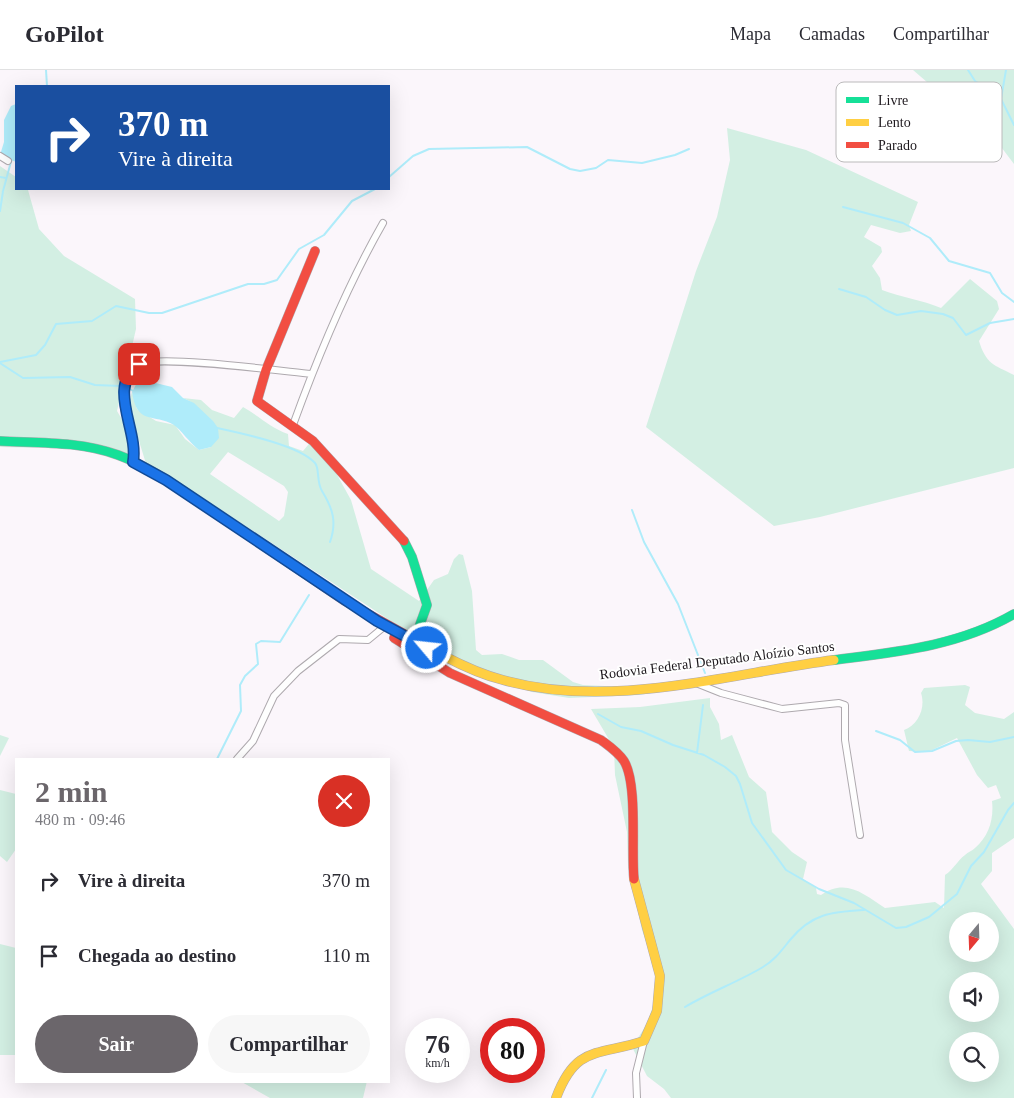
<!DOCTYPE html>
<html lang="pt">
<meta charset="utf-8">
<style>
:root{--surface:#fff;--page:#f7f7f7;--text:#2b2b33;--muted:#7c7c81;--line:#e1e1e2;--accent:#6b666b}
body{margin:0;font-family:"Times New Roman",serif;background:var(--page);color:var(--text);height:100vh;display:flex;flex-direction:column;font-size:19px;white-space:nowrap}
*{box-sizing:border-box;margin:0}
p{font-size:16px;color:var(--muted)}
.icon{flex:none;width:28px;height:28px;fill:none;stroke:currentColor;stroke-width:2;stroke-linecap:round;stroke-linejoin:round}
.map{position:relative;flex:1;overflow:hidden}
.sheet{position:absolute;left:15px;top:688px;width:375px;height:325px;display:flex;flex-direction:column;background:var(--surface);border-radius:0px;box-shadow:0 5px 20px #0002}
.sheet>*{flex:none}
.guide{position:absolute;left:15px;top:15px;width:375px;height:105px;border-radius:0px;box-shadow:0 5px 20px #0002;background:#1a4fa0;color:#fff;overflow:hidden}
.needle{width:32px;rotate:199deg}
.tools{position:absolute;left:949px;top:842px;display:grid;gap:10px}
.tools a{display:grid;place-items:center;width:50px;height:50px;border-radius:50%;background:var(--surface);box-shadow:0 5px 20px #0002;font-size:25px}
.speed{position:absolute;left:405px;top:948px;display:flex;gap:10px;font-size:25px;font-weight:700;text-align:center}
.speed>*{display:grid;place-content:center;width:65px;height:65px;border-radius:50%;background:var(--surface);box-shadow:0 5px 20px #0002;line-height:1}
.speed small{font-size:12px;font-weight:400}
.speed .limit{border:8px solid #d22;background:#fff;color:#111}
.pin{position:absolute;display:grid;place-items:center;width:42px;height:42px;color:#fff;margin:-21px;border-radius:10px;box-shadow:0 2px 8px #0006}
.me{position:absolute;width:55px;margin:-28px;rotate:298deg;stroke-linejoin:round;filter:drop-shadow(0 0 4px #0008)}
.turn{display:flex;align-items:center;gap:18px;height:105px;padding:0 20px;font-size:22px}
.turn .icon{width:65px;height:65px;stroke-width:2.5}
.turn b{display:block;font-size:35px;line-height:42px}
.round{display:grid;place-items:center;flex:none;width:52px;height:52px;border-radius:26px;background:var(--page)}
.overview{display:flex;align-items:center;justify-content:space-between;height:85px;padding:0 20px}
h1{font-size:30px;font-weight:800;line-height:38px;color:var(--accent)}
.primary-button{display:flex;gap:10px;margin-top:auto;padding:10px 20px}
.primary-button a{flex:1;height:58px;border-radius:30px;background:var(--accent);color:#fff;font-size:20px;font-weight:800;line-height:58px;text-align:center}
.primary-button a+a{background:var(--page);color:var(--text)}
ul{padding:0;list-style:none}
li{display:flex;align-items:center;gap:15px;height:75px;padding:0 20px}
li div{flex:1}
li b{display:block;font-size:19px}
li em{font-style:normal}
header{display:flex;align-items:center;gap:30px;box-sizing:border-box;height:70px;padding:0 25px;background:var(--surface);border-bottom:1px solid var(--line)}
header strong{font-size:24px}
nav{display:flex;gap:28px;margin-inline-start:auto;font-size:18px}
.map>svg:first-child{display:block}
</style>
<header>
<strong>GoPilot</strong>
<nav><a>Mapa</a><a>Camadas</a><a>Compartilhar</a></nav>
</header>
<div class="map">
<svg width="1014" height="1028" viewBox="0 0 1014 1028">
<rect width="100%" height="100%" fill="#fbf6fb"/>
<!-- green -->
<path fill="#d3efe3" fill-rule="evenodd" d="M 913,0 L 1014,0 L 1014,94 L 983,53 L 947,37 L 942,25 Z
M 727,58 L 806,80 L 918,132 L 909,155 L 911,161 L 900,163 L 871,155 L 864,167 L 881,177 L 882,182 L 872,196 L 880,208 L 882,220 C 901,227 922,230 941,238 L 970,209 L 997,231 L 999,239 L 979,271 C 986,294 994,295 1014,305 L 1014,398 L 820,447 L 774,456 L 646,357 L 696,201 L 717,147 L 730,90 Z
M 0,96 L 16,107 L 16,119 L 28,120 L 39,159 L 64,186 L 135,229 L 136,259 L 117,341 L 126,356 L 135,382 L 122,388 L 85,379 L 0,377 Z
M 132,322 L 137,339 L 156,351 L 175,355 L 185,369 L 199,380 L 211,377 C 206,353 208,339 183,328 L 201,330 L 212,340 L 234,348 L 243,337 C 259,346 271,358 288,364 L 289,376 L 303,381 L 313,369 L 330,392 L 351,430 L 371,499 L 419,531 L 434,510 L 448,504 L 454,489 L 459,484 L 463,485 L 472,521 L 476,580 L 482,585 L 502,584 L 519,590 L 543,590 L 573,612 L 583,615 L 649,618 L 665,621 L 639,625 L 569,628 L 532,622 L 446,587 L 189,419 L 147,397 L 128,335 ZM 228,382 L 284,416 L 288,422 L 284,446 L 279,451 L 210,404 Z
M 965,615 L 970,617 L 965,635 L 975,643 L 1004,649 L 1014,642 L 1014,768 L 992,783 L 992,801 L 981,814 L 1014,859 L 1014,1028 L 671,1028 L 664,1019 L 647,1006 L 632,977 L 647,954 L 652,939 L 658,917 L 656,899 L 642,860 L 628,796 L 627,762 L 615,705 L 614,678 L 591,639 L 640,637 L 710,628 L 710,637 L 719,654 L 721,670 L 732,665 L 749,707 L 766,722 L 772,762 L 792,782 L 807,792 L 803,809 L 816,818 L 817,824 L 821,825 C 846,807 865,825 885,838 L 935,832 L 944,838 L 945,805 C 954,799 957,791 965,785 C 968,782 972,781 975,778 C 989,766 994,749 992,731 L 1001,728 L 996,715 L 988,718 L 977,705 L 957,668 L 928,682 L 909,681 L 904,660 C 918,655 926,638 921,623 L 924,618 ZM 958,851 L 990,851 L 990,884 L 958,884 ZM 958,911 L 990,911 L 990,944 L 958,944 ZM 958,971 L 990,971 L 990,1004 L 958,1004 Z
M 0,665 L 9,668 L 0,686 Z
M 0,720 L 16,724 L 16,779 L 7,792 L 0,786 Z
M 0,874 L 16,878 L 16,985 L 0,985 Z
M 240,1011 L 367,1011 L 363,1028 L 270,1028 Z"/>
<!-- water -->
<path fill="#afecfa" d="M 16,34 L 16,92 L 0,85 L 4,72 L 4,50 L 11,36 Z
M 139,309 L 172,317 L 183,328 L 194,333 L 213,351 L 218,358 L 219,368 L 211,377 L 199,380 C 190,373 180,359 174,355 C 154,343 137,356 132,322 Z"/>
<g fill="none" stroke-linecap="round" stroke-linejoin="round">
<!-- stream -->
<path stroke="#afecfa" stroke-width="2" d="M 46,0 L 47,16
M 968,0 L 975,11 L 1001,29 L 1014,55
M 1001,29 L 1006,0
M 0,107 L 6,108
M 389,107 L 413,86 L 429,79 L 527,77 L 570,99 L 580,101 L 596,98 L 608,90 L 642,93 L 675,85 L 689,79
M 843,137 L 903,153 L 930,168 L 949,191 L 990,203 L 1002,223 L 1014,232
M 0,141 L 3,121 L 12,88
M 839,219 L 866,227 L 885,240 L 897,245 L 921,241 L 943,244 L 953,248 L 966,265 L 990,253 L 1014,249
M 0,292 L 36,285 L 45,275 L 56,254 L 92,251 L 116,236 L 149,243 L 162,243 L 248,214 L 264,214 L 277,210 L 299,179 L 324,165 L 352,131 L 375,119
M 0,293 L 23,308 L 70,307 L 95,315 L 121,316
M 128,318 L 135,322
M 217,358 C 240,363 299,375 315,393 C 320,399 316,411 322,421 C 333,439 337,452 330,472
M 632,440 L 644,472 L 678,534 L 705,603
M 598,644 L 621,657 L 641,661 L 673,675 L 704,685 L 725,697 L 736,706 L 740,714 L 752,753 L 786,800 L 819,819 L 854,833 L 896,858 L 906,857 L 929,847 L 957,824 L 971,796 L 984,782 L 1008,740 L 1014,733
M 876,661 L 900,670 L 915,682 L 932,681 L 956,671 L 968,670 L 990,672 L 1014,667
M 697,683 L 703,635
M 217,689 L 241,641 L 240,615 L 245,606 L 258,594 L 256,574 L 261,571 L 280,572 L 309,525
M 685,937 C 710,922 738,912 763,897 C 775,890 781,881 790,870 C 812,843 832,842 864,840
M 592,1028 L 606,1000"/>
<defs>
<path id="street" d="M 0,86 L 8,91
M 293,355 C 318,286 347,216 383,153
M 133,392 C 138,365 119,343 124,322 C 126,311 130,298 141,294 C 161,285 281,301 311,304
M 696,613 L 721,623 L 782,639 L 839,633 L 845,635 L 845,670 L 860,765
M 237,689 L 253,671 L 274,626 L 298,601 L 339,569 L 368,570 L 385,556
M 637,1028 L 636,1003 L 644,971"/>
<path id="fast" d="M 0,371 C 39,373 80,371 118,385 C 154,398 185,423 217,444
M 404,471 L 412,487 L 427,535 L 414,571
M 834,590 C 896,582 959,576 1014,544"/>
<path id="slow" d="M 444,586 C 463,596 483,605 503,610 C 610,640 727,604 834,590
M 556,1028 C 576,975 597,986 644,971 L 657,941 L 660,906 L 634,809"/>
<path id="jam" d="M 315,181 L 266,300 L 257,331 L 313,371 L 404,471
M 217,444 L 345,531 L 444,586
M 396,562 L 394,568 L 450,603 L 601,670 C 609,676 618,682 624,691 C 638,714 631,780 634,809"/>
</defs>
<!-- street casing -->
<use href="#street" stroke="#aea9ae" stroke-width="8"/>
<!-- fast casing -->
<use href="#fast" stroke="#aea9ae" stroke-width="10"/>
<!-- slow casing -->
<use href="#slow" stroke="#aea9ae" stroke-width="10"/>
<!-- jam casing -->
<use href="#jam" stroke="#aea9ae" stroke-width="10"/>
<!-- street -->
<use href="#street" stroke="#fefefe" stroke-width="6"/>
<!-- fast -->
<use href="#fast" stroke="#16e098" stroke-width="9"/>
<!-- slow -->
<use href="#slow" stroke="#ffcf43" stroke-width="9"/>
<!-- jam -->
<use href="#jam" stroke="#f24e42" stroke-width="9"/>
</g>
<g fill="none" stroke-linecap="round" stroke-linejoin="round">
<defs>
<path id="route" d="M 139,294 C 106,317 139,360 133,392 L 166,410 L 377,551 L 427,578"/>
</defs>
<!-- route casing -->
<use href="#route" stroke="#114b97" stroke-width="12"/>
<!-- route -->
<use href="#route" stroke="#1a73e8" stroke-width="9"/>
</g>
<g text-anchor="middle" stroke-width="4" stroke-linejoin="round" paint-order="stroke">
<!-- street labels -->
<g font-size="14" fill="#1d181d" stroke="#fff">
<text transform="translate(717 590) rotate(-7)" y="5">Rodovia Federal Deputado Aloízio Santos</text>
</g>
</g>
<!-- legend -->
<rect x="836" y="12" width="166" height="80" rx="8" fill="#fff" stroke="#bbbabb" stroke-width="1"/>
<rect x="846" y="27" width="23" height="6" fill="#16e098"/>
<rect x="846" y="49" width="23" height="7" fill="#ffcf43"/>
<rect x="846" y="72" width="23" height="6" fill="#f24e42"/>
<g font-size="14" fill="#1d181d">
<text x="878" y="35">Livre</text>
<text x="878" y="57">Lento</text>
<text x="878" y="80">Parado</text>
</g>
</svg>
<div class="tools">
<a><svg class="needle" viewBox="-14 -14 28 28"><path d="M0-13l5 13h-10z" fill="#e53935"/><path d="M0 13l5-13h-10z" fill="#7c7c81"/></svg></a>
<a><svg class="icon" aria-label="sound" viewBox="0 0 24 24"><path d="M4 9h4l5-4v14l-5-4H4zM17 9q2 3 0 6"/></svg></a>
<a><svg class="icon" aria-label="search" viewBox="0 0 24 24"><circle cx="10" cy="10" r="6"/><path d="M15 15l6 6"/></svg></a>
</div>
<div class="speed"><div>76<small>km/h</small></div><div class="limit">80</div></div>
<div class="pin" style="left:139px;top:294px;background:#d93025"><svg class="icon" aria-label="arrive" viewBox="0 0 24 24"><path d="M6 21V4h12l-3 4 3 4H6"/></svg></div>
<svg class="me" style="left:427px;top:578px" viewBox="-20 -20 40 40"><circle r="17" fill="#1a73e8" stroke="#fff" stroke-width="3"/><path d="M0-11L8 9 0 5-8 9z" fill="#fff"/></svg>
<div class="guide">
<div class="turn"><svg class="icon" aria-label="right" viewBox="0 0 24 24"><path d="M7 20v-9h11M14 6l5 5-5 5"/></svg><div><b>370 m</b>Vire à direita</div></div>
</div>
<section class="sheet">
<div class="overview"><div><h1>2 min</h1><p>480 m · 09:46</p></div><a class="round" style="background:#d93025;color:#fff"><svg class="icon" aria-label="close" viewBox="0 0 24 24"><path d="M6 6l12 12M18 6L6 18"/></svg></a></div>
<ul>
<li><svg class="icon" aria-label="right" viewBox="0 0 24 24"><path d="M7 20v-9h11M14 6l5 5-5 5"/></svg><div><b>Vire à direita</b></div><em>370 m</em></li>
<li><svg class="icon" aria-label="arrive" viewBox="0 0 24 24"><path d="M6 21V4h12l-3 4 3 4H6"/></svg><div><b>Chegada ao destino</b></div><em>110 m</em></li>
</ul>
<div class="primary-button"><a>Sair</a><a>Compartilhar</a></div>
</section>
</div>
